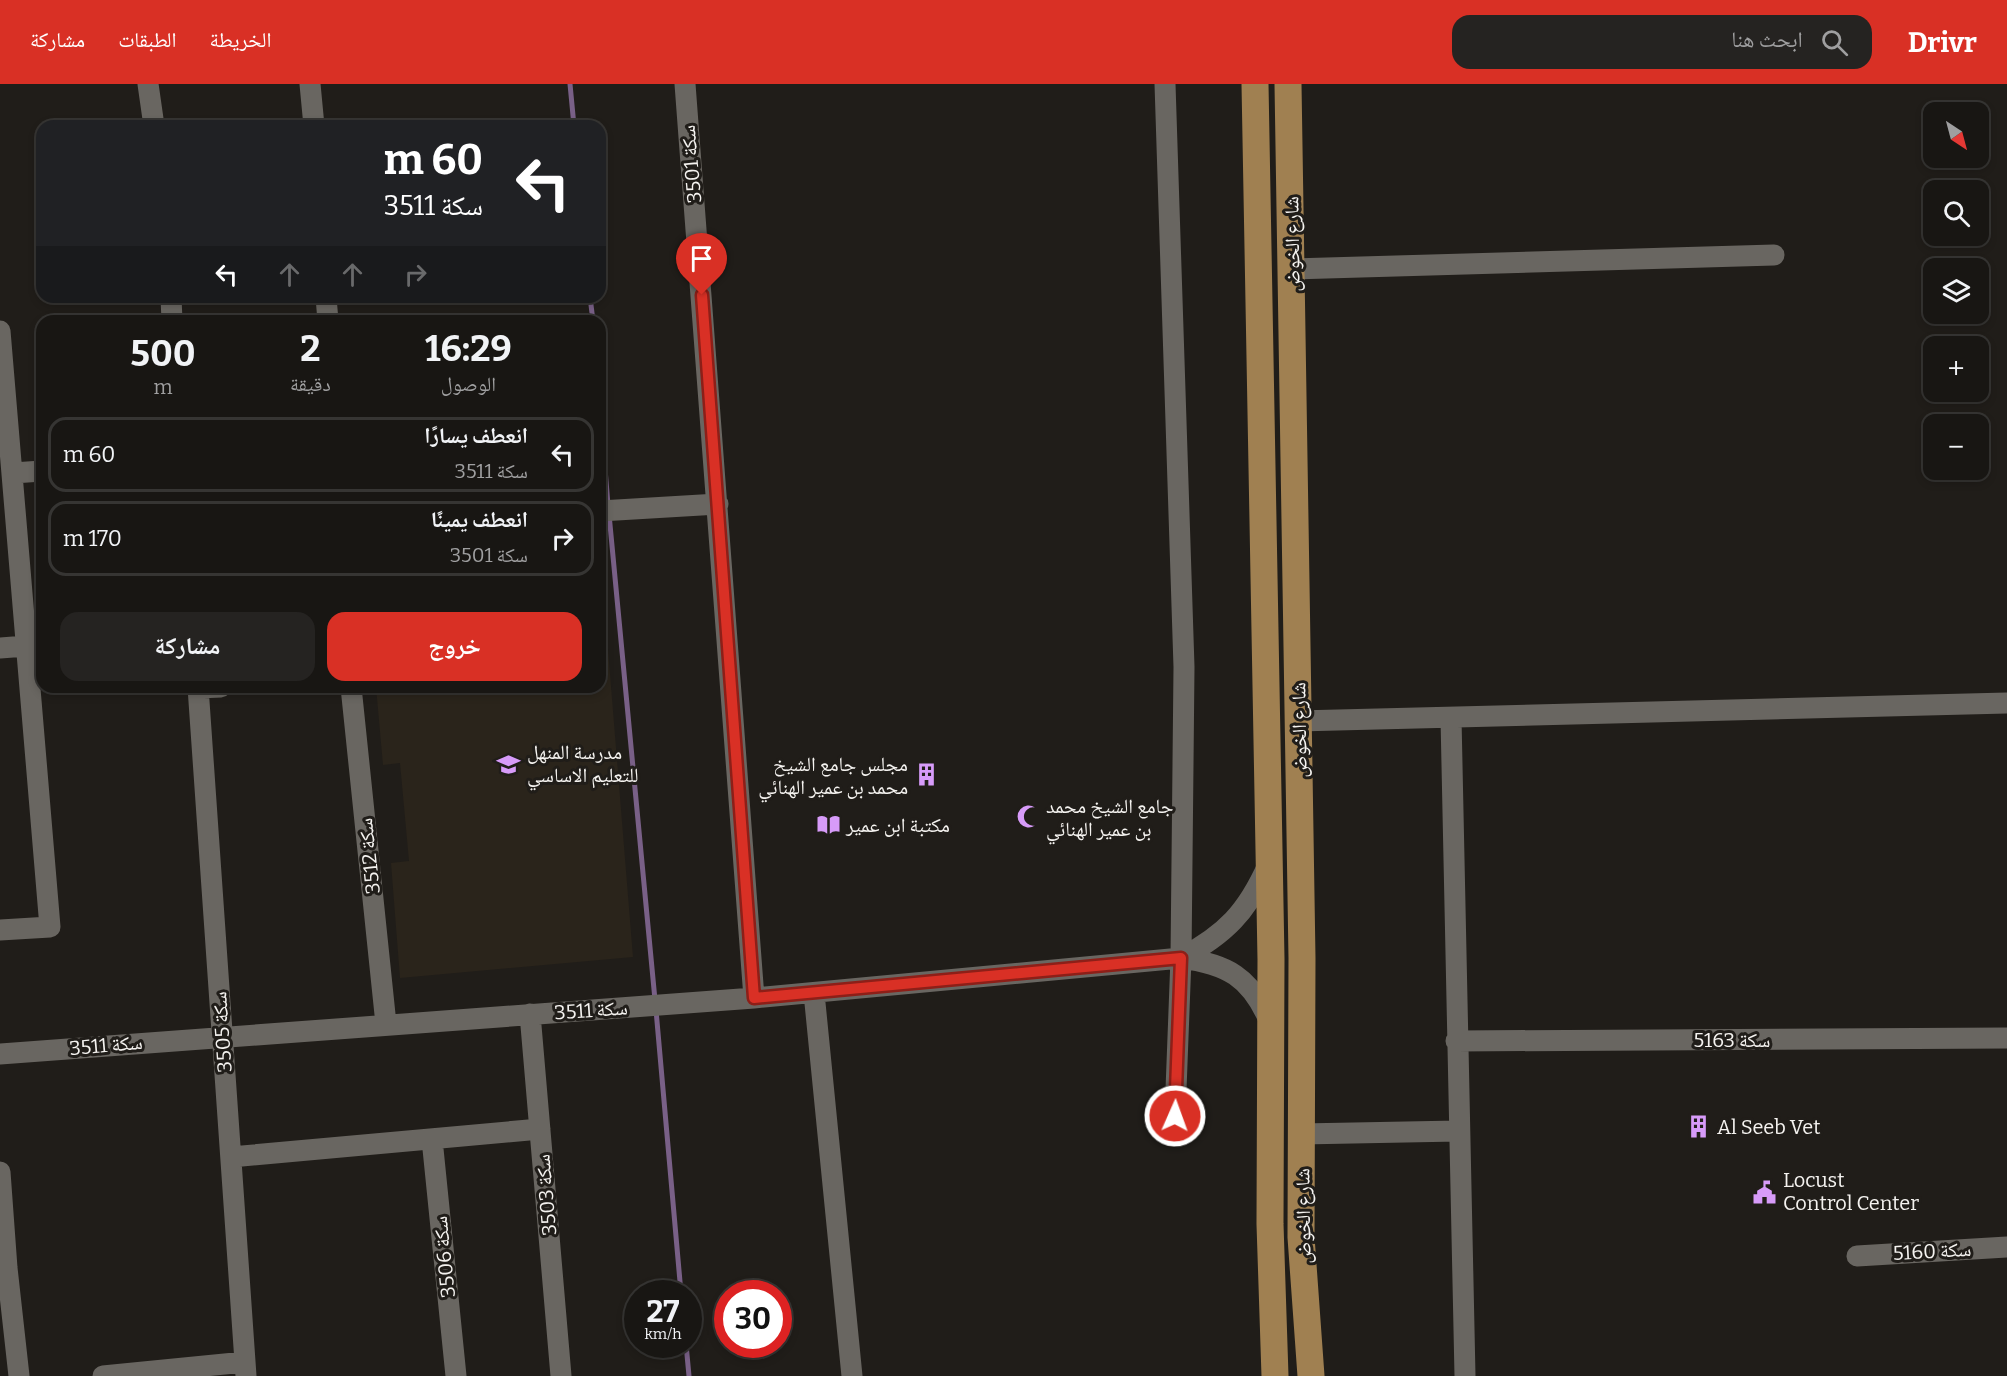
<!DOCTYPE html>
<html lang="ar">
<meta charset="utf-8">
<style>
:root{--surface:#181613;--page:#252321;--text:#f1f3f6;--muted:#9f9fa0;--line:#363533;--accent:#d93025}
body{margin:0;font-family:Bitter,"Noto Naskh Arabic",serif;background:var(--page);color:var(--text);direction:rtl;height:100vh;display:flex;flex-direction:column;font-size:22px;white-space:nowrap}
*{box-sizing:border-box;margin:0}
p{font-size:20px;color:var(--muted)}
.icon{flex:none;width:33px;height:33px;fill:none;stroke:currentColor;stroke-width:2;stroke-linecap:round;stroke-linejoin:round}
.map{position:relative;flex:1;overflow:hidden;direction:ltr}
.panel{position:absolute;left:36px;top:231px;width:570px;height:378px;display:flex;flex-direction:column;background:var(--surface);border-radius:18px;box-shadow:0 3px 9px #0003,0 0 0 2px var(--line);direction:rtl}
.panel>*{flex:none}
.hud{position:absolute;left:36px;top:36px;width:570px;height:183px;border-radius:18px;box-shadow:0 3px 9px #0003,0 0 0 2px var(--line);direction:rtl;background:#202124;color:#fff;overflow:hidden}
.needle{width:39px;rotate:144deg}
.fabs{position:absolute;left:1923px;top:18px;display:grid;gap:12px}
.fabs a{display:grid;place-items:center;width:66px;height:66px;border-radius:12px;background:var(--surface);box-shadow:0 3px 9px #0003,0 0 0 2px var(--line);font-size:30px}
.speed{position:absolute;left:624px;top:1196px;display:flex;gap:12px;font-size:30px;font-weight:700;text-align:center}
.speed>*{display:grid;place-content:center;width:78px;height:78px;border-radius:50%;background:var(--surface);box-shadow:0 3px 9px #0003,0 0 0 2px var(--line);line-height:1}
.speed small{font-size:15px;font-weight:400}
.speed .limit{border:9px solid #d22;background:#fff;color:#111}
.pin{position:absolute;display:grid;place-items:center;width:51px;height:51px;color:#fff;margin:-62px -26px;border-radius:50% 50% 50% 0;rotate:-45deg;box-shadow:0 0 6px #0007}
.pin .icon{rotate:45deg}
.me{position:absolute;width:66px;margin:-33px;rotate:2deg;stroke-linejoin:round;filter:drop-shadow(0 0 4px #0008)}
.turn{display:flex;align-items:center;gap:21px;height:126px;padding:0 24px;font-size:27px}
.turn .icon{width:78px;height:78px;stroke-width:2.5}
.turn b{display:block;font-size:42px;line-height:51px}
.lanes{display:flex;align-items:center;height:57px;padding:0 24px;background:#0003;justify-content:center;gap:30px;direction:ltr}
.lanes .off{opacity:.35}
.eta{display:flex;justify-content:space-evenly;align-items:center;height:102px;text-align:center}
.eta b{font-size:36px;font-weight:700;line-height:42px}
.button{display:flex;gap:12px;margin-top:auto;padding:12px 24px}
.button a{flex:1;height:69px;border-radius:18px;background:var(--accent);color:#fff;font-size:24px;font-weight:700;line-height:69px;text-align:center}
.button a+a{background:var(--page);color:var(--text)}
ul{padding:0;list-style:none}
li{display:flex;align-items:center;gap:18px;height:75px;margin:0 12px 9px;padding:0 12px;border:3px solid var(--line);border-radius:18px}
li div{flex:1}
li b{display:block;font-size:22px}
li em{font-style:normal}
header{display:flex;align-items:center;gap:36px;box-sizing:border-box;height:84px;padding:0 30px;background:var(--accent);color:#fff}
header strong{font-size:28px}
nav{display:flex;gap:33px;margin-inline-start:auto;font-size:21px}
.search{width:420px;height:54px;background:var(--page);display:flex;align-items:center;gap:15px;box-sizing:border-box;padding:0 21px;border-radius:18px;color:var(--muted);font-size:22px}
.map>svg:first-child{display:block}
</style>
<header>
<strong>Drivr</strong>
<div class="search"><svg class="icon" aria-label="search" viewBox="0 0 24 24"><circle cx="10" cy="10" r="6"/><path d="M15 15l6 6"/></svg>ابحث هنا</div>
<nav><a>الخريطة</a><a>الطبقات</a><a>مشاركة</a></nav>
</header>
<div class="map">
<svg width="2007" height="1292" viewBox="0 0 2007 1292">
<rect width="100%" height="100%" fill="#201d19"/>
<!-- built -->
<path fill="#2a241b" d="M 600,467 L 633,873 L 400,894 L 391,779 L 409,777 L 400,679 L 383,681 L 376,603 L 600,603 Z"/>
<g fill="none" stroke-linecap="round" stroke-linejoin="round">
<!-- stream -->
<path stroke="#796087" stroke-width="5" d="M 570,0 L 574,42
M 590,213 L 593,237
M 600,324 L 608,421
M 609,430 L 655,916
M 656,926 L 681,1209
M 686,1260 L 689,1292"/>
<!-- minor -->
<path stroke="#696661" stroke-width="21" d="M 148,0 L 154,42
M 310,0 L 314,42
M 685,0 L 754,914
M 1165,0 L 1184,583 L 1181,874 L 1175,1032
M 1292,185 L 1774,171
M 171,213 L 172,237
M 326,213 L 328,237
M 0,247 L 50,843 L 0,846
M 13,389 L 42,387
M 600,427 L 718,420
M 0,564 L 26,562
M 198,603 L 246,1292
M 351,603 L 386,940
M 198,604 L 221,603
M 1451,634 L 1465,1292
M 1298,637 L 2007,619
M 1181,874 C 1226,850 1247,828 1268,781
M 814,909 L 852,1292
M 530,930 L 561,1292
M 1456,957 L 2007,954
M 0,970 L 754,914 L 1181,874 C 1227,880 1250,893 1269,936
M 1301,1050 L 1458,1047
M 432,1055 L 456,1292
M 231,1073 L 540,1045
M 0,1088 L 7,1184 L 19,1292
M 1857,1172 L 2007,1163
M 103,1292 L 245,1278"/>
<!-- major -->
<path stroke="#a08051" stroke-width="27" d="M 1255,0 L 1271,875 L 1270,1140 L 1275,1292
M 1288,0 L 1302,874 L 1301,1153 L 1311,1292"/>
</g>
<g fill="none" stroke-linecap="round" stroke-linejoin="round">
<defs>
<path id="route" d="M 702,211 L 754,914 L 1181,874 L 1175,1032"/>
</defs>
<!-- route casing -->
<use href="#route" stroke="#8d1f18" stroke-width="15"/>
<!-- route -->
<use href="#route" stroke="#d93025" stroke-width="10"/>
</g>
<!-- icons -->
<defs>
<symbol id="school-bare" viewBox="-9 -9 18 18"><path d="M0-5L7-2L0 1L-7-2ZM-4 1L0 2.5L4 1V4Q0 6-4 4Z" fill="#d79bf9" stroke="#201d19" stroke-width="2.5" paint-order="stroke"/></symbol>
<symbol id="building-bare" viewBox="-9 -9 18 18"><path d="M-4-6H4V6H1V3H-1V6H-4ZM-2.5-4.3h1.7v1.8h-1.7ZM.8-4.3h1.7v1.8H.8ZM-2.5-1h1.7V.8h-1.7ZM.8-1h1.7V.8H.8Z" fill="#d79bf9" stroke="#201d19" stroke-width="2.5" paint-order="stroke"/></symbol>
<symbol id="mosque-bare" viewBox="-9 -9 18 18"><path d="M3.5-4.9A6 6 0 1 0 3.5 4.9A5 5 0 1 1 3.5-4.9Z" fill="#d79bf9" stroke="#201d19" stroke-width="2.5" paint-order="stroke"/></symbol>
<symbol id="library-bare" viewBox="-9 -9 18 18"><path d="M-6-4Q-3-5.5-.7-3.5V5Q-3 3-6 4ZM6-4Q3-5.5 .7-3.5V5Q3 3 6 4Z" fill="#d79bf9" stroke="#201d19" stroke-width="2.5" paint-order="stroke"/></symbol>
<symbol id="civic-bare" viewBox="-9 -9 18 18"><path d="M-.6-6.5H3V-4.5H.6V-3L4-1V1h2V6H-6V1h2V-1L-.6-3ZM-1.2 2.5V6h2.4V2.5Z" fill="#d79bf9" stroke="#201d19" stroke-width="2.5" paint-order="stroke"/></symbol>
</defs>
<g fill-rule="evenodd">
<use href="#school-bare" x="492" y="664" width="33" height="33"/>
<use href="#building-bare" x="910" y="674" width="33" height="33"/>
<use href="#mosque-bare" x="1012" y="716" width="33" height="33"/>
<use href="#library-bare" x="812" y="724" width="33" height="33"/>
<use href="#building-bare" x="1682" y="1026" width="33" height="33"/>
<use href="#civic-bare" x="1748" y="1092" width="33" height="33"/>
</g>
<g text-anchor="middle" stroke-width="6" stroke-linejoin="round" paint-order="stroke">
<!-- street labels -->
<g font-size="20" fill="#f5f3f0" stroke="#201d19">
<text transform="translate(691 80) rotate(-95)" y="7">سكة 3501</text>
<text transform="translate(1292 160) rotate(-91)" y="7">شارع الخوض</text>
<text transform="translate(1299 646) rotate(-91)" y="7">شارع الخوض</text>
<text transform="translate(369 772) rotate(-96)" y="7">سكة 3512</text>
<text transform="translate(591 926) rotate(-4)" y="7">سكة 3511</text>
<text transform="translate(222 948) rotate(-94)" y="7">سكة 3505</text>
<text x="1732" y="963">سكة 5163</text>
<text transform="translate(106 961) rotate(-5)" y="7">سكة 3511</text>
<text transform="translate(546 1111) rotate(-95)" y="7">سكة 3503</text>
<text transform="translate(1303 1132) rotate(-91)" y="7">شارع الخوض</text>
<text transform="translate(1932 1167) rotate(-3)" y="7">سكة 5160</text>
<text transform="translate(444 1173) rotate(-96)" y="7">سكة 3506</text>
</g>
<!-- poi labels -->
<g font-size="20" fill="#f5f3f0" stroke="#201d19" text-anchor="start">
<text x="527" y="675">مدرسة المنهل<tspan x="527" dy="23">للتعليم الاساسي</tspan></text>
<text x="908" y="687" text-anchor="end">مجلس جامع الشيخ<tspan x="908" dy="23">محمد بن عمير الهنائي</tspan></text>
<text x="1046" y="729">جامع الشيخ محمد<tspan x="1046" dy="23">بن عمير الهنائي</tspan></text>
<text x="846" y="748">مكتبة ابن عمير</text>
<text x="1717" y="1050">Al Seeb Vet</text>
<text x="1783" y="1103">Locust<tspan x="1783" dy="23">Control Center</tspan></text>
</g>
</g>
</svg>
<div class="fabs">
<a><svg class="needle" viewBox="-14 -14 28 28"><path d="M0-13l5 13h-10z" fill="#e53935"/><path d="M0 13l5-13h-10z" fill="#9f9fa0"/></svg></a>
<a><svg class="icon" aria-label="search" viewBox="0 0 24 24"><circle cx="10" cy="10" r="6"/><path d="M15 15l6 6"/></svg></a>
<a><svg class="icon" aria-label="layers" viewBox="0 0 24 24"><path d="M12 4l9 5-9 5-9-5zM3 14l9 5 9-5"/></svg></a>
<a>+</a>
<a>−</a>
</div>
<div class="speed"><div>27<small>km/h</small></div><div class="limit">30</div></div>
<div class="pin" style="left:702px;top:211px;background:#d93025"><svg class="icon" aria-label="arrive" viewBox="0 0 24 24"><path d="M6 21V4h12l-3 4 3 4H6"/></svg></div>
<svg class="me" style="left:1175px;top:1032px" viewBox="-20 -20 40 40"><circle r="17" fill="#d93025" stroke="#fff" stroke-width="3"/><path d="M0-11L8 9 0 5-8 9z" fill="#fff"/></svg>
<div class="hud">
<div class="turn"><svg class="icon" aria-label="left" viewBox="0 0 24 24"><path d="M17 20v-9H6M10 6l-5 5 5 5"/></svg><div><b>60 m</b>سكة 3511</div></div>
<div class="lanes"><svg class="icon" aria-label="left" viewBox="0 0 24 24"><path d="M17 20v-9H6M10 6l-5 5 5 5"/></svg><svg class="icon off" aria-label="ahead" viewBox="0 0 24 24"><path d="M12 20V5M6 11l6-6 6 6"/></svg><svg class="icon off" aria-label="ahead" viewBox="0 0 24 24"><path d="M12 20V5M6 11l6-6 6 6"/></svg><svg class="icon off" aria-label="right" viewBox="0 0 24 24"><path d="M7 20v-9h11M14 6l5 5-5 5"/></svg></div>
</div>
<section class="panel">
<div class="eta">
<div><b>16:29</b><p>الوصول</p></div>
<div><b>2</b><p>دقيقة</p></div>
<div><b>500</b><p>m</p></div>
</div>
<ul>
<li><svg class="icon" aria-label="left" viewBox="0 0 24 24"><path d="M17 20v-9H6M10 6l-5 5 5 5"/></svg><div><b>انعطف يسارًا</b><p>سكة 3511</p></div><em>60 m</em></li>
<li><svg class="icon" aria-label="right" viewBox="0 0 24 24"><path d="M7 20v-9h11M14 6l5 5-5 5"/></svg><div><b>انعطف يمينًا</b><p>سكة 3501</p></div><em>170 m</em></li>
</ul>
<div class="button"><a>خروج</a><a>مشاركة</a></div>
</section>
</div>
